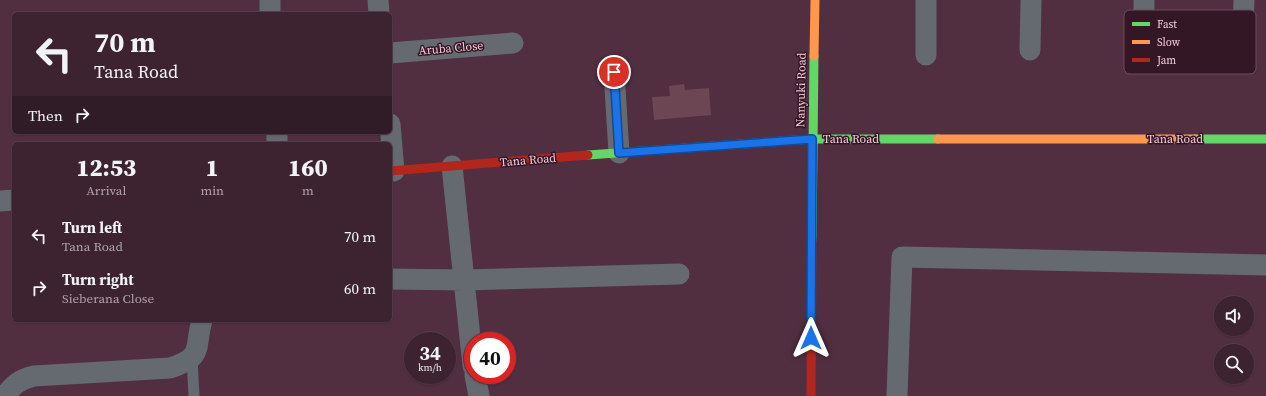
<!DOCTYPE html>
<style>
:root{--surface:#3d2330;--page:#442b38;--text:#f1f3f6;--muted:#ada4ab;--line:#56404c}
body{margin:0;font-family:"Source Serif 4",serif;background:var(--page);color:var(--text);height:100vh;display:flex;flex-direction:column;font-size:15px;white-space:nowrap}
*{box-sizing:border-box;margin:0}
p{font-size:13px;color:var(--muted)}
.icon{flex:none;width:22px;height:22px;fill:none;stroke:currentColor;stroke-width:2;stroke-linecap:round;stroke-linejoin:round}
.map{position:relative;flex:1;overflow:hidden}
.sheet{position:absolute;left:12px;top:142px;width:380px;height:180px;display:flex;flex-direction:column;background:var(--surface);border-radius:6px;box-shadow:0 1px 3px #0004,0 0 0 1px var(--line)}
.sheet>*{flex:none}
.banner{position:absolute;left:12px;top:12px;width:380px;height:122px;border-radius:6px;box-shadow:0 1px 3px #0004,0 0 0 1px var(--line);background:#3d2330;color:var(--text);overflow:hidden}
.fabs{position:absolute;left:1214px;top:296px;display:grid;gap:8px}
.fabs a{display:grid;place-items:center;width:40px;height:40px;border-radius:50%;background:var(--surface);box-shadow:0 1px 3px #0004,0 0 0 1px var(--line);font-size:20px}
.speed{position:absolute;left:404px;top:332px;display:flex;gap:8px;font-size:20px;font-weight:700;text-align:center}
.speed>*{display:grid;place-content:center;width:52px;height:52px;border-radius:50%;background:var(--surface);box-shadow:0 1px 3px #0004,0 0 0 1px var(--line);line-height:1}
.speed small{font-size:10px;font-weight:400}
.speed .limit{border:6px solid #d22;background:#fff;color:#111}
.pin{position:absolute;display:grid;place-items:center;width:34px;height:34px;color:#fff;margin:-17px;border:2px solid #fff;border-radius:50%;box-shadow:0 1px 4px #0007}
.me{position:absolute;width:44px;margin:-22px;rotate:0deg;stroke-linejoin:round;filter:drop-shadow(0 0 3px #0008)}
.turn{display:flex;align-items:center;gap:14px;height:84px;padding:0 16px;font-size:18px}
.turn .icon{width:52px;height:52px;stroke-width:2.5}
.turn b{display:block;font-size:28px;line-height:34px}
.then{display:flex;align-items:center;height:38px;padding:0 16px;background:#0003;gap:8px;font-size:15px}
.eta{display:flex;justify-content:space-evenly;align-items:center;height:68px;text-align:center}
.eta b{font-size:24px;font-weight:800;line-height:28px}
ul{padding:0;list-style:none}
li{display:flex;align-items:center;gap:12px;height:52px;padding:0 16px}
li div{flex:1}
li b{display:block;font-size:15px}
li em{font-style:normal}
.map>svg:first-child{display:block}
</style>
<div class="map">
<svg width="1266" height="396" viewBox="0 0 1266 396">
<rect width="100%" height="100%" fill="#512f40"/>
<!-- building -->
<path fill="#6c4753" d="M 684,84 L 685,90 L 709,88 L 711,115 L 654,120 L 652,97 L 670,96 L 669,86 Z"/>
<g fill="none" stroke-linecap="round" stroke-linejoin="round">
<!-- lane -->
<path stroke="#656970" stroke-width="11" d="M 192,358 L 194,396"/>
<!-- street -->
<path stroke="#656970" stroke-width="21" d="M 270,0 L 270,14
M 378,0 L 379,14
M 1144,0 L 1144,53
M 1030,50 L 1031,0
M 390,53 L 513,43
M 926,55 L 926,0
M 1242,62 L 1244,0
M 614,72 L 619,153
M 390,124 L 394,171
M 277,132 L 277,144
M 452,166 L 473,366
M 0,201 L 14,200
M 390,279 L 464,280 L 679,274
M 475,375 L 479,396
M 5,396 C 14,384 19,380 34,376 L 170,368 C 205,357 194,348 202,320
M 897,396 L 902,257 L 1266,265"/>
<!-- fast -->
<path stroke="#63d668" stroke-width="9" d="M 1195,139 L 1266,139
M 588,155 L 812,139 L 938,139
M 812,240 L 814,56"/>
<!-- slow -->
<path stroke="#ff974d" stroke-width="9" d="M 814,56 L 815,0
M 938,139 L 1195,139"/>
<!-- jam -->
<path stroke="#b3261e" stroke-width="9" d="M 390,171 L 588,155
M 811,396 L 812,240"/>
</g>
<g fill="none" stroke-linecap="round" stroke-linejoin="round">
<defs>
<path id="route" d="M 614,72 L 619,153 L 812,139 L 811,338"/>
</defs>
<!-- route casing -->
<use href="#route" stroke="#114b97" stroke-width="10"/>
<!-- route -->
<use href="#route" stroke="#1a73e8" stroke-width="7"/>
</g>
<g text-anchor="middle" stroke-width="3" stroke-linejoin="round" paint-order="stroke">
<!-- street labels -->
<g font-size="12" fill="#f4cbda" stroke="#341724">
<text transform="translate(451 48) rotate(-5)" y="4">Aruba Close</text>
<text transform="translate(801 90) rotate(-89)" y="4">Nanyuki Road</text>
<text x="851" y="143">Tana Road</text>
<text x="1175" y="143">Tana Road</text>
<text transform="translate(528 160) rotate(-5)" y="4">Tana Road</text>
</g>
</g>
<!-- legend -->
<rect x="1124" y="10" width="132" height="64" rx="6" fill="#341724" stroke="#6e4d5b" stroke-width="1"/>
<rect x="1132" y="22" width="18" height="4" fill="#63d668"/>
<rect x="1132" y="40" width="18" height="4" fill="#ff974d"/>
<rect x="1132" y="58" width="18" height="4" fill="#b3261e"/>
<g font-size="11" fill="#f4cbda">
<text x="1157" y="28">Fast</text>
<text x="1157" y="46">Slow</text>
<text x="1157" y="64">Jam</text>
</g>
</svg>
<div class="fabs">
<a><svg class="icon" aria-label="sound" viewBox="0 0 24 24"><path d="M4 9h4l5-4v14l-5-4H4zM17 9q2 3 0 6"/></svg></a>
<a><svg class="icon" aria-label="search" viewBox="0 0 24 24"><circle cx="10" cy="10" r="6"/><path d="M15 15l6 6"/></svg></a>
</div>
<div class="speed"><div>34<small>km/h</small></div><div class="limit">40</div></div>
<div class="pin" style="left:614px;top:72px;background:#d93025"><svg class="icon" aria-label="arrive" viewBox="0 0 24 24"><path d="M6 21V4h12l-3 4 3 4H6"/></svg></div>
<svg class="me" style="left:811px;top:338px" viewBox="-20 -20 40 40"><path d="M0-17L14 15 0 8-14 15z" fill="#1a73e8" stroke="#fff" stroke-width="4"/></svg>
<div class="banner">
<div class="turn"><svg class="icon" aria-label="left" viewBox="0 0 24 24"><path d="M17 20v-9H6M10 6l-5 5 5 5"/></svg><div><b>70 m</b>Tana Road</div></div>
<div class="then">Then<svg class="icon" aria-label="right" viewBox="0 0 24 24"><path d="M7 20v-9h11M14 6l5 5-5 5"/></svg></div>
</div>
<section class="sheet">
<div class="eta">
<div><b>12:53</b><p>Arrival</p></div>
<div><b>1</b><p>min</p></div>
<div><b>160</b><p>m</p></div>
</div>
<ul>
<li><svg class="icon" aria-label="left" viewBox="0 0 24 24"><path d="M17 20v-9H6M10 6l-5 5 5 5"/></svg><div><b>Turn left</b><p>Tana Road</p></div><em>70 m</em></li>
<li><svg class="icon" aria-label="right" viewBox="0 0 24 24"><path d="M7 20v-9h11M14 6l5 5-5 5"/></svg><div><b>Turn right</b><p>Sieberana Close</p></div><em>60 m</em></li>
</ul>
</section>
</div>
